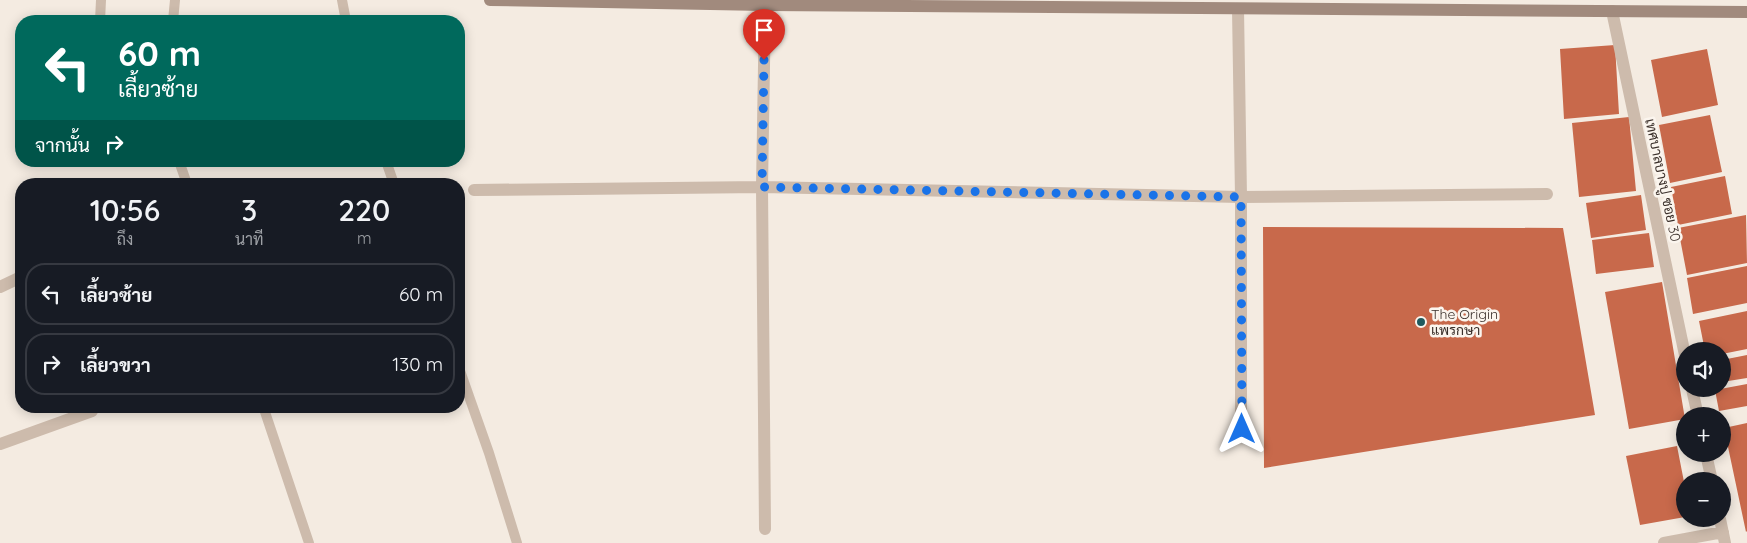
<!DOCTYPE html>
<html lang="th">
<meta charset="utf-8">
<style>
:root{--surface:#171b24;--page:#20242c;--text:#f1f3f6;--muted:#9ea1a6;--line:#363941}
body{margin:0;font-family:Quicksand,Sarabun,sans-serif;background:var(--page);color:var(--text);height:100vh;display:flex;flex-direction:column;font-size:19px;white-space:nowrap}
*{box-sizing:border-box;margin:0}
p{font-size:16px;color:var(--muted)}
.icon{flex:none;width:28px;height:28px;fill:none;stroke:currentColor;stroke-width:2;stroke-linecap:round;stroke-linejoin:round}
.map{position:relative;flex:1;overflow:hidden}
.side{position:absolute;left:15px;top:178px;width:450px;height:235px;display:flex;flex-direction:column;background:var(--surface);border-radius:20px;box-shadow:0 2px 12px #0003}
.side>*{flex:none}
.guide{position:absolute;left:15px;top:15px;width:450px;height:152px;border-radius:20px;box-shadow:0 2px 12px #0003;background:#00695c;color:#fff;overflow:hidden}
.fabs{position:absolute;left:1676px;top:342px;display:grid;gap:10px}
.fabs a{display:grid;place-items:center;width:55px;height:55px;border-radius:50%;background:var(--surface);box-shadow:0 2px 12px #0003;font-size:25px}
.pin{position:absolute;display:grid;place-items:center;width:42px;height:42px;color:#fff;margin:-51px -21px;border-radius:50% 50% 50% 0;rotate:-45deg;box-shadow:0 0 5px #0007}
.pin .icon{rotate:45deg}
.me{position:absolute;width:55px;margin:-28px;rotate:0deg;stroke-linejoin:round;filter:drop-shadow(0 0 4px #0008)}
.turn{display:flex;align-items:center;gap:18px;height:105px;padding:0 20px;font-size:22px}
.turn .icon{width:65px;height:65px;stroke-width:2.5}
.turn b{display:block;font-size:35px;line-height:42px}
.then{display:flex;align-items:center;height:48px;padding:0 20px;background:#0003;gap:10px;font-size:19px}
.eta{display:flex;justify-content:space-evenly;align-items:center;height:85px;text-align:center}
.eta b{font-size:30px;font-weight:600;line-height:35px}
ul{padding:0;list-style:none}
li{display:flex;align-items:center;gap:15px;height:62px;margin:0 10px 8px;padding:0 10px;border:2px solid var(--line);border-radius:20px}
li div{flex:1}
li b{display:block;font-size:19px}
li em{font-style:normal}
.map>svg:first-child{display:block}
</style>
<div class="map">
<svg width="1747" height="543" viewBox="0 0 1747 543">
<rect width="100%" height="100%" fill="#f4ebe1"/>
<!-- building -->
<path fill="#c8694b" d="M 1615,45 L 1619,114 L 1564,119 L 1560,49 Z
M 1707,49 L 1718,105 L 1662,117 L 1651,60 Z
M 1710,115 L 1722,172 L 1670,183 L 1659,125 Z
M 1629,117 L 1636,191 L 1579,197 L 1572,123 Z
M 1725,176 L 1732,214 L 1678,225 L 1671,187 Z
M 1641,195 L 1646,230 L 1591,238 L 1586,203 Z
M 1746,215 L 1747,263 L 1687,275 L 1678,228 Z
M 1263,227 L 1563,228 L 1595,415 L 1264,468 Z
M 1649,233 L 1654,267 L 1596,274 L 1592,240 Z
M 1747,266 L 1747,303 L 1693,314 L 1687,278 Z
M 1662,282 L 1685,419 L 1629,429 L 1605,292 Z
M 1747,311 L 1747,349 L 1722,354 L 1722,351 L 1705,351 L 1699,321 Z
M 1747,355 L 1747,378 L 1722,382 L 1722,360 Z
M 1747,384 L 1747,406 L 1719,411 L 1715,390 Z
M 1747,423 L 1747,531 L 1746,532 L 1724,428 Z
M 1677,446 L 1685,487 L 1685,517 L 1640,525 L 1626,456 Z"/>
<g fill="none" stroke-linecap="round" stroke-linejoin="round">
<!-- lane -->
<path stroke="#cdbbac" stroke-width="10" d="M 342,0 L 346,21
M 100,21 L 101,0
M 173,21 L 175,0
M 179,161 L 187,184
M 386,161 L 394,184
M 459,368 L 489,453 L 517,543
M 263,406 L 309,543"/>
<!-- street -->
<path stroke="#cdbbac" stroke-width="12" d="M 1238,9 L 1241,197 L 1241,429
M 1612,11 L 1685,355
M 474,190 L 762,187 L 1241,197 L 1547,194
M 0,287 L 21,277
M 1692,389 L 1698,416
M 0,444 L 92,411
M 1706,454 L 1712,481
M 1720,519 L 1725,543
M 765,529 L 762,187 L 765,5
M 1664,543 L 1723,532"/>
<!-- secondary -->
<path stroke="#a18a7d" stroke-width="12" d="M 490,0 L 765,5 L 1747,12"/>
</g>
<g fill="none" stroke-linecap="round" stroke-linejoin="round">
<!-- route -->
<path stroke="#1a73e8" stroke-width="9" stroke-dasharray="0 16.2" d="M 764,60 L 762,187 L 1241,197 L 1242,429"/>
</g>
<!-- markers -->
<circle fill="#1f5a5e" stroke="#fbf5ee" stroke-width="2" cx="1421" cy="322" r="5"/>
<g text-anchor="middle" stroke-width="5" stroke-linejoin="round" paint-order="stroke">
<!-- street labels -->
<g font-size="14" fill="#3b302b" stroke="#fbf5ee">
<text transform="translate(1663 180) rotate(78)" y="5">เทศบาลบางปู ซอย 30</text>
</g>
<!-- poi labels -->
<g font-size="14" fill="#3b302b" stroke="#fbf5ee" text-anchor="start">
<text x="1431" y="319">The Origin<tspan x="1431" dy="16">แพรกษา</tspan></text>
</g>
</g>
</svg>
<div class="fabs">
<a><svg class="icon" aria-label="sound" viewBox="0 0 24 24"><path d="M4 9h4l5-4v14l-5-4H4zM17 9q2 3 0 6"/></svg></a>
<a>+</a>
<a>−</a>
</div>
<div class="pin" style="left:764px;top:60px;background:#d93025"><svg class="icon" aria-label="arrive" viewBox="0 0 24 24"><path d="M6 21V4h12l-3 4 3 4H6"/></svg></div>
<svg class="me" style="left:1242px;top:429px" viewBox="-20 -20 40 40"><path d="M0-17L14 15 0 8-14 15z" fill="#1a73e8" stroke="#fff" stroke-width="4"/></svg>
<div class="guide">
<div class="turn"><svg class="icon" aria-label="left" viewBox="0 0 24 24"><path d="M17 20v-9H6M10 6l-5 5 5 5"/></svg><div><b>60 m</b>เลี้ยวซ้าย</div></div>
<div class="then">จากนั้น<svg class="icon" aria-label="right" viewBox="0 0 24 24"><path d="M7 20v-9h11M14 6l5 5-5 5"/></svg></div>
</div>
<section class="side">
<div class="eta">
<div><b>10:56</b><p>ถึง</p></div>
<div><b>3</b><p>นาที</p></div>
<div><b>220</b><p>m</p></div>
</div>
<ul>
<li><svg class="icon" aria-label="left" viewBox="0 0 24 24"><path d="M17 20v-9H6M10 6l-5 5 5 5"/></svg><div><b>เลี้ยวซ้าย</b></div><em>60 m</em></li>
<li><svg class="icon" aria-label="right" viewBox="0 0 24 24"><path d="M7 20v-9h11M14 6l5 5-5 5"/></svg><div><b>เลี้ยวขวา</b></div><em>130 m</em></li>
</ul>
</section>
</div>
